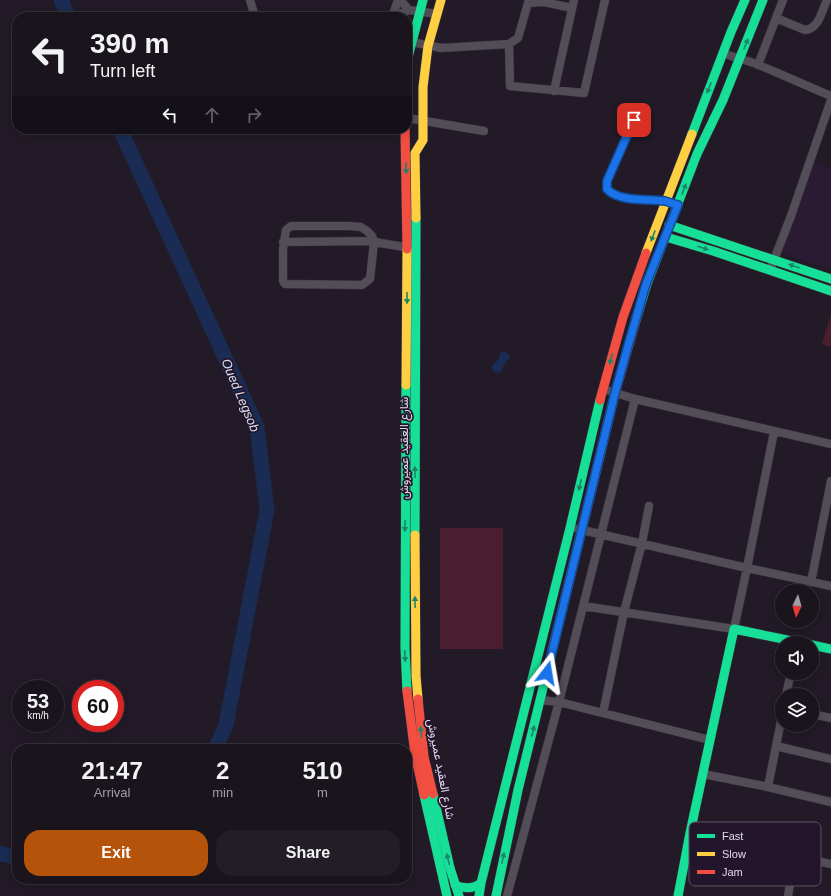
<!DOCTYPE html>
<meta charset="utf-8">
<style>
:root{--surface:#1a141d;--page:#231d26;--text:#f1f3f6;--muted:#9f9ea4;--line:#38333b;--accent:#b45309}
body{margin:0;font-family:Helvetica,Vazirmatn,sans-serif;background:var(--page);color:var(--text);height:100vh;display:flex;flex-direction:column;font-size:15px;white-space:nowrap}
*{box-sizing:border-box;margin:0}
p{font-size:13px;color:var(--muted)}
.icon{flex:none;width:22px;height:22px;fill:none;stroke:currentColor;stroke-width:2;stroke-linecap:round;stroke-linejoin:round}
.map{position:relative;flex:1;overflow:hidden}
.details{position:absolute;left:12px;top:744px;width:400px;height:140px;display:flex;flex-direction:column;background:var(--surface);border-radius:16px;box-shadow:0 2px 10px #0003,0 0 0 1px var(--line)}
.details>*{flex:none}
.banner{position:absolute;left:12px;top:12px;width:400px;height:122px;border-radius:16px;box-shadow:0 2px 10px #0003,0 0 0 1px var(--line);background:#1a141d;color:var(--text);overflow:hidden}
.needle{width:26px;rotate:185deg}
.buttons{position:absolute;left:775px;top:584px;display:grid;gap:8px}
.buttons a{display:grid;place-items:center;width:44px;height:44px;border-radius:50%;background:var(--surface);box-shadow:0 2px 10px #0003,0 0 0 1px var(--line);font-size:20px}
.speed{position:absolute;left:12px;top:680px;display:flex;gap:8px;font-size:20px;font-weight:700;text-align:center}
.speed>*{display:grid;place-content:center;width:52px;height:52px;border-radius:50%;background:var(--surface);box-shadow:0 2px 10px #0003,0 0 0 1px var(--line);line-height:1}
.speed small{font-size:10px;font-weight:400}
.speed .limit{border:6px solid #d22;background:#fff;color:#111}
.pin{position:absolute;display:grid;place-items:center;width:34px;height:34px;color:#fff;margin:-17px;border-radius:8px;box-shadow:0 2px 6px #0006}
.me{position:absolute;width:44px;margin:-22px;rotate:14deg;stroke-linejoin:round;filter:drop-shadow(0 0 3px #0008)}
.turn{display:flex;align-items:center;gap:14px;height:84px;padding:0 12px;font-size:18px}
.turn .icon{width:52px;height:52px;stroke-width:2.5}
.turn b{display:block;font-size:28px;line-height:34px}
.lanes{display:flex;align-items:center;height:38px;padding:0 12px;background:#0003;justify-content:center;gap:20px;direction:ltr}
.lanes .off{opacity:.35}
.eta{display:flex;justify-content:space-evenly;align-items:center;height:68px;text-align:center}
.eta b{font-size:24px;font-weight:600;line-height:28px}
.action{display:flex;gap:8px;margin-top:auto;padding:8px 12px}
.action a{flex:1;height:46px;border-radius:16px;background:var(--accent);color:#fff;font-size:16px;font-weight:600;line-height:46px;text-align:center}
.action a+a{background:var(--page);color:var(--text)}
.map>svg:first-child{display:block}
</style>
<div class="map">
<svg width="831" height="896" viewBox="0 0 831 896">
<rect width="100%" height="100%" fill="#221b27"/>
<!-- built -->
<path fill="#2b1a34" d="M 814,162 L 831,169 L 831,270 L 782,253 Z"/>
<!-- garden -->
<path fill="#4b1e2f" d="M 831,314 L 831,347 L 822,344 Z
M 440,528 L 503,528 L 503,649 L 440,649 Z"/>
<!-- water -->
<path fill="#1a2c53" d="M 501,352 L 506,352 L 510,355 L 509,359 L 505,363 L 501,373 L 494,372 L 491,367 L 499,358 Z"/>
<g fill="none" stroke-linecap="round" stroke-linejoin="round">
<!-- river -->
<path stroke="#1a2c53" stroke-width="15" d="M 61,0 L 68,17
M 120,129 L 257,427 L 267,510 L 226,725 L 215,749
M 0,853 L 17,858"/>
<defs>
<path id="street" d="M 250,0 L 255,17
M 400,0 L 409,10 L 437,14
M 572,8 L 544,2 L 528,3 L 518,38 L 509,44 L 510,86 L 584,93 L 605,0
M 392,17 L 398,0
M 393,17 L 409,10
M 776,18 L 805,30 C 819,29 822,10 827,0
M 412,42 L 441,48 L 509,44
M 723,53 C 735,58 747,60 759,65 C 783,75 807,86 831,96
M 758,65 L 783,0
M 554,91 L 574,0
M 407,118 L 484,131
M 634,120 L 607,181 L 607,189 C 618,203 652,198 669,202
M 291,226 L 350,226 L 361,227 L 367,231 L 372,236 L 374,242 L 370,279 L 362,285 L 285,284 L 283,281 L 283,249 L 286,230 Z
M 283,242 L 369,241 L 410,248
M 772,265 L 791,216 L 831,100
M 603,389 L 635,399 L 831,444
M 578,529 L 747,568 L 831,586
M 811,582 L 831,481
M 583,606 L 734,629 L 747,568 L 774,432
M 786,695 L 791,673
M 540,700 L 559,702 L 710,740
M 603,713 L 624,612 L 642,543 L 649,506
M 812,714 L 831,718
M 776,746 L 831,759
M 703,774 L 768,787 L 831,802
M 768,787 L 782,716
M 690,833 L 831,864
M 507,896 L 559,702 L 635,399
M 788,896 L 795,855"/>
<path id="fast" d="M 407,70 L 408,57 L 423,0
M 692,134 L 731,32 L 745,0
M 669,225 L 831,279
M 666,237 L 713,251 L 831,291
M 636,320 L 647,284 L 697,154 L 723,100 L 763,0
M 406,385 L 405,648 L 407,691
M 415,535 L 416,218
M 812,645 L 831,649
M 433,794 L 450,868 L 459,896
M 424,795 L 447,896
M 455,885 C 464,889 473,889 481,883
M 479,896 L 481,883 L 570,528 L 600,400
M 496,896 L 518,790 L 569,582
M 678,896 L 690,833 L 734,629 L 802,643"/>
<path id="slow" d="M 416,218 L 415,153 L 423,140 L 423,87 L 428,46 L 441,0
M 646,253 L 692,134
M 406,385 L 407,249
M 415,535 L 416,676 L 418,699
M 569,582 L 603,443"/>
<path id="jam" d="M 405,129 L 407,249
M 600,400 L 623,317 L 646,253
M 603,443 L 615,393 L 636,320
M 407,691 L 415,754 L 424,795
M 418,699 L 424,757 L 433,794"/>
</defs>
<!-- street casing -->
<use href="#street" stroke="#3b353e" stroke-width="9"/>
<!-- fast casing -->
<use href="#fast" stroke="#3b353e" stroke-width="10"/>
<!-- slow casing -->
<use href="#slow" stroke="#3b353e" stroke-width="10"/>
<!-- jam casing -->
<use href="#jam" stroke="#3b353e" stroke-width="10"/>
<!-- street -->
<use href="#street" stroke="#534d58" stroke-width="8"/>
<!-- fast -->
<use href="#fast" stroke="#16e098" stroke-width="9"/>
<!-- slow -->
<use href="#slow" stroke="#ffcf43" stroke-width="9"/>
<!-- jam -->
<use href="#jam" stroke="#f24e42" stroke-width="9"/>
</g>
<!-- one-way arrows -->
<defs><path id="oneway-solid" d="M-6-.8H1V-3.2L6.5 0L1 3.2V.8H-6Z"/></defs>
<g fill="#1c8567">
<use href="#oneway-solid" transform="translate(746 44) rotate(-68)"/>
<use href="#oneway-solid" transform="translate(709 88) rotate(111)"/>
<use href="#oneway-solid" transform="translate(406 168) rotate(88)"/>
<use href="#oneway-solid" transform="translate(684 189) rotate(-69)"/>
<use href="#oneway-solid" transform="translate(653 236) rotate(111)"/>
<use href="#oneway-solid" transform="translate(703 248) rotate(17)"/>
<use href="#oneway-solid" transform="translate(794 266) rotate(-161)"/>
<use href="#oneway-solid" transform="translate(407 298) rotate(90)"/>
<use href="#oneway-solid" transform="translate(611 359) rotate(105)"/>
<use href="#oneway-solid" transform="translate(415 472) rotate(-90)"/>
<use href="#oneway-solid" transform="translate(580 485) rotate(103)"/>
<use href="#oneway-solid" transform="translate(405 526) rotate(91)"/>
<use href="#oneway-solid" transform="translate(415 602) rotate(-91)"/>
<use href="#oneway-solid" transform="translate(405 656) rotate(88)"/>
<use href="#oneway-solid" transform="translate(533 731) rotate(-76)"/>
<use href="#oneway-solid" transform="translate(421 732) rotate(-96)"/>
<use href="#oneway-solid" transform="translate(503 858) rotate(-78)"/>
<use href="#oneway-solid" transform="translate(448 859) rotate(-103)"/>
</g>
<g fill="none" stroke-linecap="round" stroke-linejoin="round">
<defs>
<path id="route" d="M 547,673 L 615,393 L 628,346 L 646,284 L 678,205 C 673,204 669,202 665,201 C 649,199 618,202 607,189 L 607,181 L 634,120"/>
</defs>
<!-- route casing -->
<use href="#route" stroke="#114b97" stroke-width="10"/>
<!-- route -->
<use href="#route" stroke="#1a73e8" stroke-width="7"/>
</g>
<g text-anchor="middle" stroke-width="3.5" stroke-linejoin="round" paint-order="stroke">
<!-- street labels -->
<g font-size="12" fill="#e1d8e8" stroke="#23162c">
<text transform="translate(404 448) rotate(-90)" y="4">شارع العقيد عميروش</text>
<text transform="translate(441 769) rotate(79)" y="4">شارع العقيد عميروش</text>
</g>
<!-- water labels -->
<g font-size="13" font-style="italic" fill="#dae2f0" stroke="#23162c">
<text transform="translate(241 395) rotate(67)" y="5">Oued Legsob</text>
</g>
</g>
<!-- legend -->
<rect x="689" y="822" width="132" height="64" rx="6" fill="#23162c" stroke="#5c5064" stroke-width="1"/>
<rect x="697" y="834" width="18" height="4" fill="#16e098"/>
<rect x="697" y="852" width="18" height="4" fill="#ffcf43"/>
<rect x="697" y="870" width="18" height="4" fill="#f24e42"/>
<g font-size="11" fill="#e1d8e8">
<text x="722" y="840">Fast</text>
<text x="722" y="858">Slow</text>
<text x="722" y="876">Jam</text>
</g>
</svg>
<div class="buttons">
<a><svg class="needle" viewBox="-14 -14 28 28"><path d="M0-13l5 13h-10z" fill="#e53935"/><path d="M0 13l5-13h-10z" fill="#9f9ea4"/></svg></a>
<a><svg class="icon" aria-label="sound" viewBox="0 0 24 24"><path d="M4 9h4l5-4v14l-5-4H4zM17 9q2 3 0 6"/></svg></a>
<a><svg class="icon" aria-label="layers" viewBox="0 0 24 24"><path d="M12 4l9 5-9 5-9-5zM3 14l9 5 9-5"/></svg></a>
</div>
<div class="speed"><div>53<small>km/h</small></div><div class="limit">60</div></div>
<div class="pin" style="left:634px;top:120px;background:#d93025"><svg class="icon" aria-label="arrive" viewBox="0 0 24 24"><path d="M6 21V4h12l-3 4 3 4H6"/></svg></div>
<svg class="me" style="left:547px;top:673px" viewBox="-20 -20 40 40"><path d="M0-17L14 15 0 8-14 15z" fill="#1a73e8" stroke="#fff" stroke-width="4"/></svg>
<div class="banner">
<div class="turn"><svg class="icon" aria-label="left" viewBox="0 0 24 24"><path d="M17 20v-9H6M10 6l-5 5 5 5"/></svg><div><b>390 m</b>Turn left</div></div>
<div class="lanes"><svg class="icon" aria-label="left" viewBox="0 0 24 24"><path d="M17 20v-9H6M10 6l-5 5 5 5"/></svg><svg class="icon off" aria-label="ahead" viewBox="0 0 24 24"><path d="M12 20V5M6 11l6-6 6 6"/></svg><svg class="icon off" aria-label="right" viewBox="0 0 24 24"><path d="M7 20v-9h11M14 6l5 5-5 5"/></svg></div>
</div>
<section class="details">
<div class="eta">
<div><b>21:47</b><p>Arrival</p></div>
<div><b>2</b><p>min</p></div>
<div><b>510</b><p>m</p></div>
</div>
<div class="action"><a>Exit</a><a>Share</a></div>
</section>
</div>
